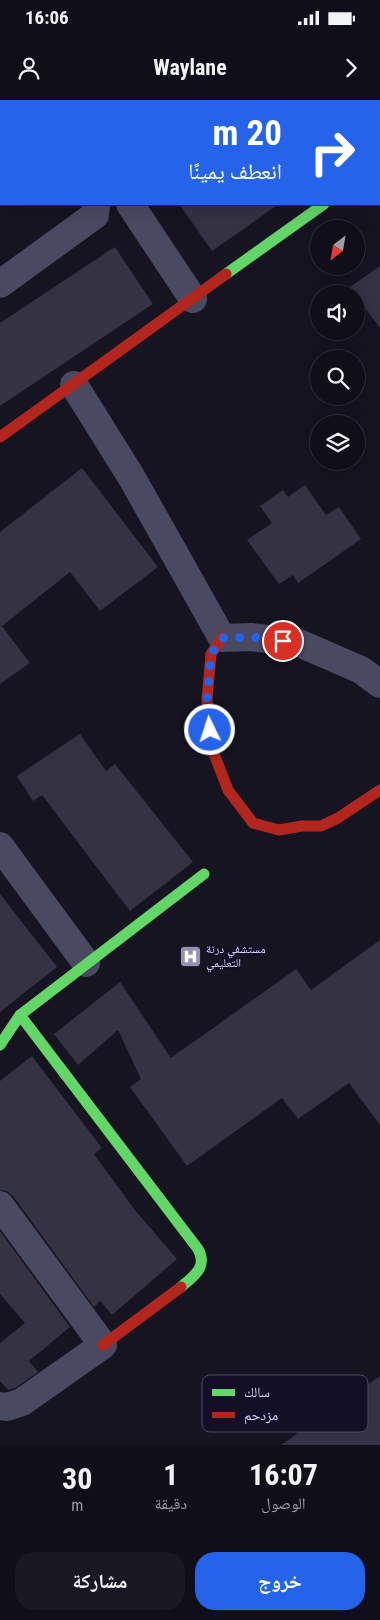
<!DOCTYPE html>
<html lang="ar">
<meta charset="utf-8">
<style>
:root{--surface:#100f19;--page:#191822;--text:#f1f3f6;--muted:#9c9ca2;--line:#302f38;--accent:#2563eb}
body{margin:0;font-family:"Roboto Condensed","Noto Naskh Arabic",sans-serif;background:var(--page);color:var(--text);direction:rtl;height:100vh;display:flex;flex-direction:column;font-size:19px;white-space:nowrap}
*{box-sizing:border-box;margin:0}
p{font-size:16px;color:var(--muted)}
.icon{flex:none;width:28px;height:28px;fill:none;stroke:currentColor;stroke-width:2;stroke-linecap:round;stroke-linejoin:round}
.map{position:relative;height:1345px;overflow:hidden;direction:ltr}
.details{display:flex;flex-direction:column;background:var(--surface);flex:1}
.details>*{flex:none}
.banner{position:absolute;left:0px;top:0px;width:380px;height:105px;box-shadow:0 5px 20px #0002,0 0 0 1px var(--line);direction:rtl;background:#2563eb;color:#fff;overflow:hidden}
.needle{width:32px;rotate:211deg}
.controls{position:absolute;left:310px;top:120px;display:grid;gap:10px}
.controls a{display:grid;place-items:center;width:55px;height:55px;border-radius:50%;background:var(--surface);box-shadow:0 5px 20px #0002,0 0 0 1px var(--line);font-size:25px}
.pin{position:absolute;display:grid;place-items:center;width:42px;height:42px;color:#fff;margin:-21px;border:2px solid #fff;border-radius:50%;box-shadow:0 1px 5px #0007}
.me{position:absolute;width:55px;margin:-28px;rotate:356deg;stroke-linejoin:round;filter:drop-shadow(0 0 4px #0008)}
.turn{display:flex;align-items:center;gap:18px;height:105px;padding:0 15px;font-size:22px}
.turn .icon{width:65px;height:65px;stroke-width:2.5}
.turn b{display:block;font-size:35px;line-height:42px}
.eta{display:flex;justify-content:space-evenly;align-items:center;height:85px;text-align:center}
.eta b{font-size:30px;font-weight:700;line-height:35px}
.primary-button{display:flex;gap:10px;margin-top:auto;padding:10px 15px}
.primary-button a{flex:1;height:58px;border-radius:20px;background:var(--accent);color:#fff;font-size:20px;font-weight:700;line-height:58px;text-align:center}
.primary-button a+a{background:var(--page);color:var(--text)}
.status{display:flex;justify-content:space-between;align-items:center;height:35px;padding:0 25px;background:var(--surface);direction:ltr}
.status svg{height:14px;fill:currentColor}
header{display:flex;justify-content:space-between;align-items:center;height:65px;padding:0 15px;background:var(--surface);font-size:22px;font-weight:700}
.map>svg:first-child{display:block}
</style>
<div class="status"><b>16:06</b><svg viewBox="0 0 49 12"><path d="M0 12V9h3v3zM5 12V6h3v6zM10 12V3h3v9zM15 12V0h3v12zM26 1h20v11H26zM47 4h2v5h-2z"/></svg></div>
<header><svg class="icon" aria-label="forward" viewBox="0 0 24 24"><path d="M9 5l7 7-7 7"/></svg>Waylane<svg class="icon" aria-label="person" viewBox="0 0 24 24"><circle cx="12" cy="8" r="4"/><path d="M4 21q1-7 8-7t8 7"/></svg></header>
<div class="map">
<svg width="380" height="1345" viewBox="0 0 380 1345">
<rect width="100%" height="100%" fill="#161421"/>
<!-- building -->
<path fill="#343243" d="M 179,104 L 279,104 L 212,151 Z
M 115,147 L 153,204 L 0,306 L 0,223 Z
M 380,166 L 380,228 L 350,187 Z
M 82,368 L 158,467 L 100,511 L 70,472 L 2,526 L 30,563 L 0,584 L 0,432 Z
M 305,385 L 326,415 L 339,407 L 361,439 L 298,483 L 293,475 L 279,484 L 247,440 L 272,423 L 260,406 L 283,390 L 288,397 Z
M 80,634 L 106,671 L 115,664 L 193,762 L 130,811 L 42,695 L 33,701 L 17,676 Z
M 0,794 L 57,867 L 0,912 Z
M 380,840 L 380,1025 L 349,983 L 298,1019 L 282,998 L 187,1066 L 130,987 L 141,979 L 118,930 L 78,965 L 54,934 L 120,882 L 171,958 L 296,869 L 311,890 Z
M 32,956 L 102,1048 L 94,1054 L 134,1109 L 177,1159 L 112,1215 L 100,1201 L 94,1207 L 13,1096 L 7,1091 L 0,1090 L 0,981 Z
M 0,1131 L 70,1227 L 29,1261 L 38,1272 L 15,1288 L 8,1290 L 0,1281 L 0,1243 L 25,1223 L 0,1194 Z
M 380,1276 L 380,1345 L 281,1345 Z"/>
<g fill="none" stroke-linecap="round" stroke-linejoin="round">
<!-- street -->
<path stroke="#4a4962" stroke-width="28" d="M 252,0 L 253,1
M 165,1 L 167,0
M 379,64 L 380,64
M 130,104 L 193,199
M 0,184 L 95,115 L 96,104
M 74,285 L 132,378 L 222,538 L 251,537 L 299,543 L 361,570 L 380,584
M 0,746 L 86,863
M 0,1105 L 103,1245 L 22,1302 L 7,1307 L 0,1306"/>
<!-- fast -->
<path stroke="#63d668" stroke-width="11" d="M 226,174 L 324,104
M 20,915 L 198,1149 C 208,1167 194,1176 181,1187
M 0,945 L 20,915 L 204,774"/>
<!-- jam -->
<path stroke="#b3261e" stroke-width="11" d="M 0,337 L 226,174
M 222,538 L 211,554 L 207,600 L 211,646 L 228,690 L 253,723 L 279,730 L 302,726 L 321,726 L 338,718 L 380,690
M 103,1245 L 181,1187"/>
</g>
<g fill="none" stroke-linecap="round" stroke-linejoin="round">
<!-- route -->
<path stroke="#2563eb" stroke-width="9" stroke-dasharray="0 16.2" d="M 210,630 L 207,600 L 211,554 L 222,538 L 251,537 L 283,541"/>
</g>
<!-- icons -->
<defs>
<symbol id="hospital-square" viewBox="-11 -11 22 22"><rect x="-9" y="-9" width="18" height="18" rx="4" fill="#9591b1" stroke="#130f26"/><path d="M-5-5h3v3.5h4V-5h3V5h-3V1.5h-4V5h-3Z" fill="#fff"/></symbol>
</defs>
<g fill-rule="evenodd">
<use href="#hospital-square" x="178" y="844" width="25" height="25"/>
</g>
<g text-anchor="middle" stroke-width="4" stroke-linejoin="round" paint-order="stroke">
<!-- poi labels -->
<g font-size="12" fill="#d9d4ff" stroke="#130f26" text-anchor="start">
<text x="206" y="853">مستشفي درنة<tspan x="206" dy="14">التعليمي</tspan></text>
</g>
</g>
<!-- legend -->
<rect x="202" y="1275" width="166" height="57" rx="8" fill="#130f26" stroke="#4e4a67" stroke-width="1"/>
<rect x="212" y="1289" width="23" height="7" fill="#63d668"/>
<rect x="212" y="1312" width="23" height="6" fill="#b3261e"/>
<g font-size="14" fill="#d9d4ff">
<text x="244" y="1297">سالك</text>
<text x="244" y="1320">مزدحم</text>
</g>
</svg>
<div class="controls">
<a><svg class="needle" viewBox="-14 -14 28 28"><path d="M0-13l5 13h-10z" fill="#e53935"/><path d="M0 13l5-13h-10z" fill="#9c9ca2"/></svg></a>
<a><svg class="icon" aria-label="sound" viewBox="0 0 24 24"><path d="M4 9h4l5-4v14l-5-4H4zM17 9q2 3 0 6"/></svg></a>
<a><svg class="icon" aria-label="search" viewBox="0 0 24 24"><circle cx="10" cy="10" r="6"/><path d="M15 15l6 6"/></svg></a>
<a><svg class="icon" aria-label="layers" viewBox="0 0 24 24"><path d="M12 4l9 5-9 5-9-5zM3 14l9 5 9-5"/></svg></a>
</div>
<div class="pin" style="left:283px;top:541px;background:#d93025"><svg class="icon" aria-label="arrive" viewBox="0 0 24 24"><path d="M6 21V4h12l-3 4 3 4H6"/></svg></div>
<svg class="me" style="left:210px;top:630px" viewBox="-20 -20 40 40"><circle r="17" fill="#2563eb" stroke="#fff" stroke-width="3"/><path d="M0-11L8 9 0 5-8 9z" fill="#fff"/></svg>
<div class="banner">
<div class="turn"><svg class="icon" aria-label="right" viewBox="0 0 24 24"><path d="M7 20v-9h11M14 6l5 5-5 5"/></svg><div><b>20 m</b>انعطف يمينًا</div></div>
</div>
</div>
<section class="details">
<div class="eta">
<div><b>16:07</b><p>الوصول</p></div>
<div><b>1</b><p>دقيقة</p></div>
<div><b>30</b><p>m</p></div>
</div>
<div class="primary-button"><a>خروج</a><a>مشاركة</a></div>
</section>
